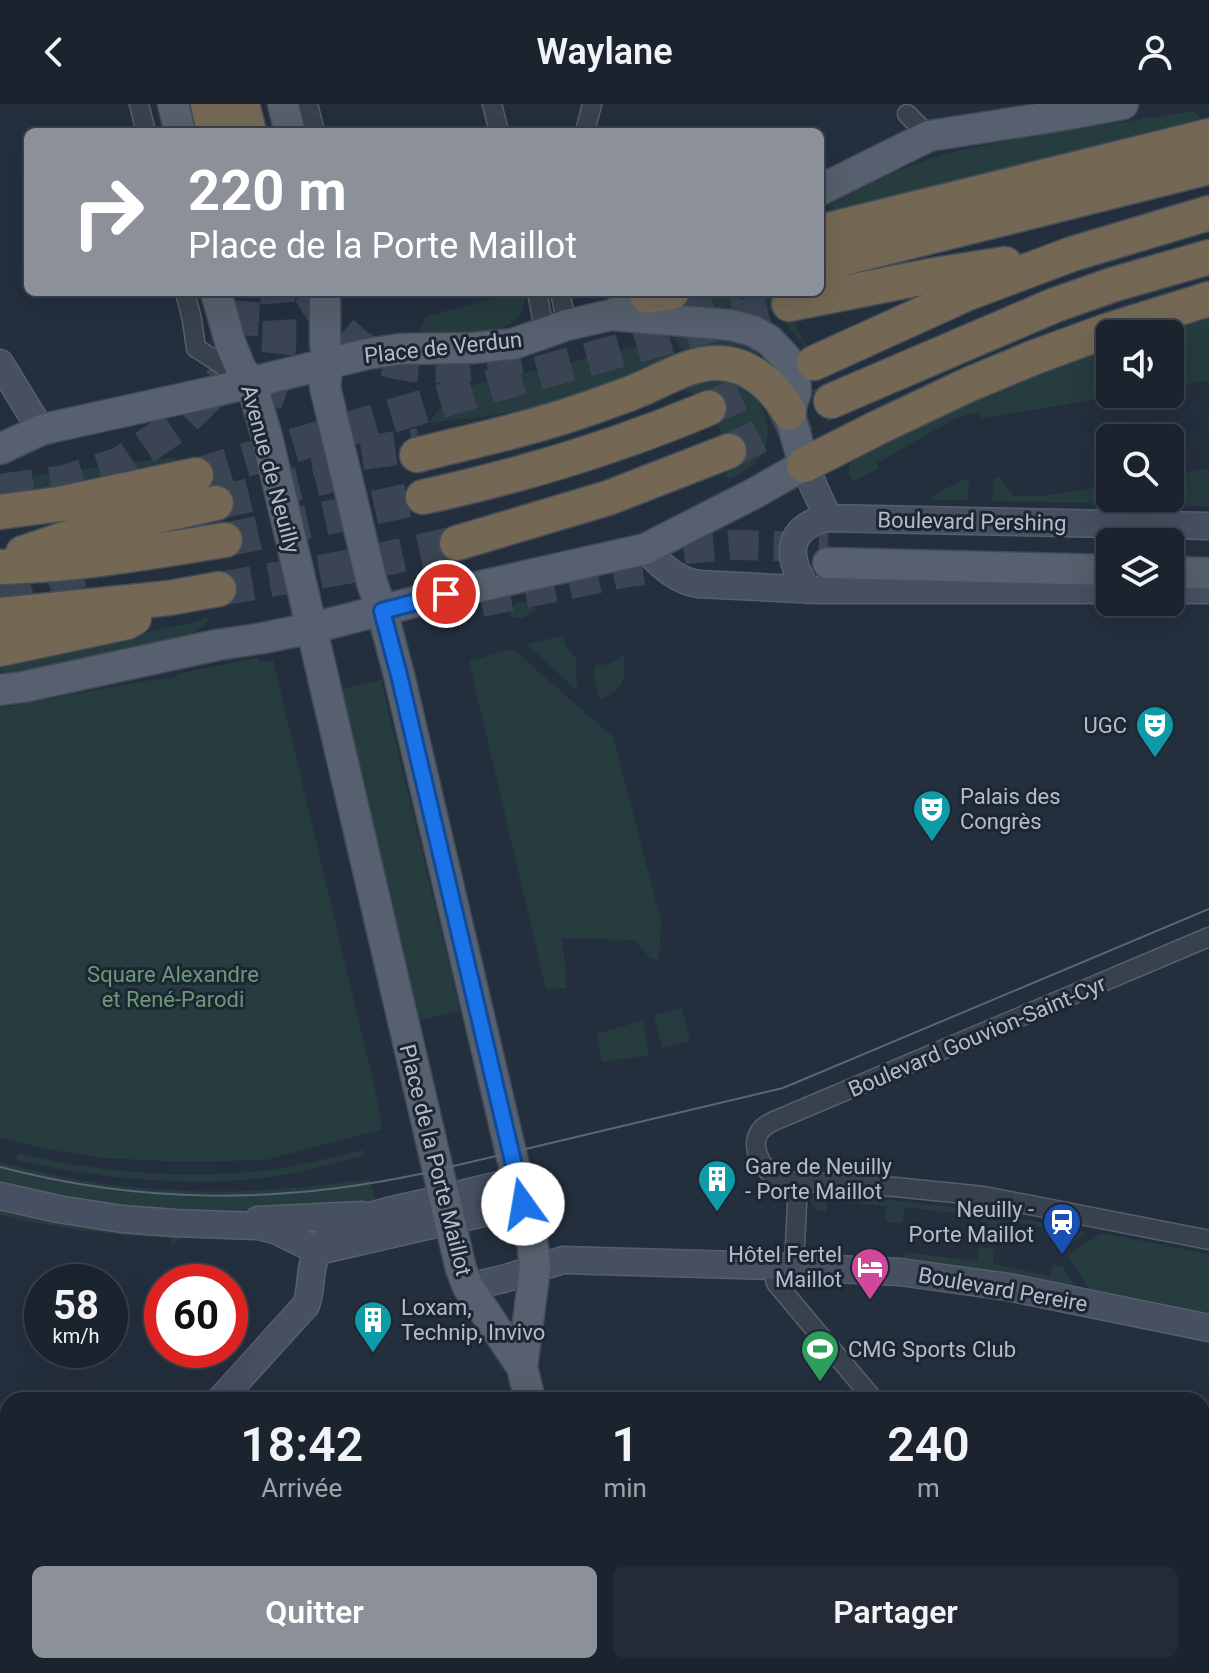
<!DOCTYPE html>
<html lang="fr">
<meta charset="utf-8">
<style>
:root{--surface:#1b232e;--page:#242b36;--text:#f1f3f6;--muted:#a0a4aa;--line:#39404a;--accent:#8c9099}
body{margin:0;font-family:Roboto,sans-serif;background:var(--page);color:var(--text);height:100vh;display:flex;flex-direction:column;font-size:30px;white-space:nowrap}
*{box-sizing:border-box;margin:0}
p{font-size:26px;color:var(--muted)}
.icon{flex:none;width:44px;height:44px;fill:none;stroke:currentColor;stroke-width:2;stroke-linecap:round;stroke-linejoin:round}
.map{position:relative;flex:1;overflow:hidden}
.details{position:absolute;left:0px;top:1288px;width:1210px;height:282px;display:flex;flex-direction:column;background:var(--surface);border-radius:24px 24px 0 0;box-shadow:0 8px 32px #0002,0 0 0 2px var(--line)}
.details>*{flex:none}
.banner{position:absolute;left:24px;top:24px;width:800px;height:168px;border-radius:12px;box-shadow:0 8px 32px #0002,0 0 0 2px var(--line);background:#8c9099;color:#fff;overflow:hidden}
.controls{position:absolute;left:1096px;top:216px;display:grid;gap:16px}
.controls a{display:grid;place-items:center;width:88px;height:88px;border-radius:12px;background:var(--surface);box-shadow:0 8px 32px #0002,0 0 0 2px var(--line);font-size:40px}
.speed{position:absolute;left:24px;top:1160px;display:flex;gap:16px;font-size:40px;font-weight:700;text-align:center}
.speed>*{display:grid;place-content:center;width:104px;height:104px;border-radius:50%;background:var(--surface);box-shadow:0 8px 32px #0002,0 0 0 2px var(--line);line-height:1}
.speed small{font-size:20px;font-weight:400}
.speed .limit{border:12px solid #d22;background:#fff;color:#111}
.pin{position:absolute;display:grid;place-items:center;width:68px;height:68px;color:#fff;margin:-34px;border:4px solid #fff;border-radius:50%;box-shadow:0 2px 8px #0007}
.me{position:absolute;width:88px;margin:-44px;rotate:347deg;stroke-linejoin:round;filter:drop-shadow(0 0 6px #0008)}
.turn{display:flex;align-items:center;gap:28px;height:168px;padding:0 32px;font-size:36px}
.turn .icon{width:104px;height:104px;stroke-width:2.5}
.turn b{display:block;font-size:56px;line-height:68px}
.eta{display:flex;justify-content:space-evenly;align-items:center;height:136px;text-align:center}
.eta b{font-size:48px;font-weight:600;line-height:56px}
.cta{display:flex;gap:16px;margin-top:auto;padding:16px 32px}
.cta a{flex:1;height:92px;border-radius:12px;background:var(--accent);color:#fff;font-size:32px;font-weight:600;line-height:92px;text-align:center}
.cta a+a{background:var(--page);color:var(--text)}
header{display:flex;justify-content:space-between;align-items:center;height:104px;padding:0 32px;background:var(--surface);font-size:36px;font-weight:600}
.map>svg:first-child{display:block}
</style>
<header><svg class="icon" aria-label="back" viewBox="0 0 24 24"><path d="M15 5l-7 7 7 7"/></svg>Waylane<svg class="icon" aria-label="person" viewBox="0 0 24 24"><circle cx="12" cy="8" r="4"/><path d="M4 21q1-7 8-7t8 7"/></svg></header>
<div class="map">
<svg width="1209" height="1569" viewBox="0 0 1209 1569">
<rect width="100%" height="100%" fill="#242f3e"/>
<!-- green -->
<path fill="#263c3f" d="M 1193,7 L 1198,10 L 1202,19 L 831,110 L 827,99 L 896,67 L 943,50 L 1014,35 Z
M 519,188 L 526,188 C 525,196 523,206 518,212 C 500,236 445,230 418,231 L 424,215 L 428,212 Z
M 709,188 L 733,188 L 765,213 L 786,233 L 708,206 L 704,198 Z
M 747,188 L 781,188 L 806,243 L 783,217 Z
M 1209,212 L 1209,277 L 1170,283 L 1170,230 L 1145,230 Z
M 683,231 L 729,233 L 764,248 L 759,253 C 732,241 716,239 687,248 L 680,244 L 675,234 Z
M 668,235 L 670,235 L 673,243 L 671,249 L 672,254 C 626,272 580,292 532,304 C 498,312 463,315 428,319 C 442,300 455,288 477,280 Z
M 1110,241 L 1110,290 L 1128,290 L 982,314 L 977,309 L 956,314 L 877,359 L 879,364 L 854,377 L 849,372 L 849,361 L 860,349 L 995,286 Z
M 720,275 C 760,279 784,328 755,359 C 748,367 738,371 728,375 L 726,371 L 731,362 L 731,351 L 708,299 L 700,291 L 687,288 L 686,284 L 705,277 Z
M 174,353 L 181,358 L 126,372 L 0,394 L 0,376 Z
M 1206,365 L 1209,368 L 1209,402 L 992,397 L 994,375 L 998,372 L 1014,392 L 1045,392 L 1110,381 L 1110,394 L 1170,394 L 1170,371 Z
M 964,375 L 969,378 L 968,396 L 932,396 L 931,393 Z
M 520,498 L 532,499 L 535,504 L 534,508 L 522,514 L 512,513 L 509,510 L 509,505 Z
M 205,514 L 210,515 L 197,527 L 189,531 L 9,571 L 0,567 L 0,554 L 8,558 L 195,518 Z
M 563,532 L 565,541 L 576,554 L 577,587 L 527,540 Z
M 513,545 L 613,633 L 661,817 L 659,855 L 651,855 L 635,836 L 562,834 L 567,884 L 546,885 L 469,557 Z
M 624,551 C 625,578 625,584 600,596 L 593,569 L 595,561 C 607,562 615,558 624,551 Z
M 257,554 L 260,558 L 273,556 L 377,994 L 382,1025 L 266,1056 L 183,1058 L 103,1054 L 51,1046 L 0,1034 L 0,604 L 151,576 L 152,577 L 177,573 L 177,570 Z
M 381,576 L 460,907 L 420,916 L 342,585 Z
M 682,904 L 690,937 L 662,944 L 654,911 Z
M 643,916 L 649,951 L 602,958 L 597,930 Z
M 363,1046 L 364,1052 C 330,1060 296,1070 262,1074 C 181,1083 95,1074 16,1056 L 18,1049 C 90,1067 175,1075 249,1068 C 288,1065 325,1055 363,1046 Z
M 0,1058 C 125,1093 242,1094 370,1075 L 376,1101 L 249,1111 L 157,1108 L 0,1082 Z
M 812,1091 L 902,1097 L 977,1106 L 976,1112 L 905,1103 L 903,1117 L 901,1119 L 888,1118 L 885,1115 L 887,1102 L 827,1097 L 826,1107 L 817,1107 L 810,1097 Z
M 0,1102 L 180,1128 L 180,1134 L 176,1139 L 171,1140 L 171,1134 C 113,1132 56,1124 0,1111 Z
M 984,1107 L 1084,1127 L 1083,1131 L 1069,1141 L 1058,1138 L 1059,1127 L 1001,1115 L 998,1129 L 996,1131 L 983,1129 L 981,1127 Z
M 1102,1129 L 1209,1150 L 1209,1211 L 1089,1185 L 1067,1151 Z
M 979,1143 L 994,1145 L 993,1160 L 1050,1172 L 1053,1161 L 1062,1162 L 1073,1178 L 1072,1182 L 986,1165 L 904,1155 L 905,1148 L 977,1157 Z"/>
<g fill="none" stroke-linecap="round" stroke-linejoin="round">
<!-- primary-tunnel -->
<path stroke="#3a4453" stroke-width="30" stroke-dasharray="30 15" stroke-linecap="butt" d="M 639,449 L 731,441 L 828,443
M 437,507 L 623,469 L 668,463"/>
<!-- highway-tunnel -->
<path stroke="#3a4453" stroke-width="34" stroke-dasharray="34 17" stroke-linecap="butt" d="M 311,189 C 318,205 329,216 342,228 C 348,233 354,240 361,244 C 409,274 481,260 533,250
M 681,211 L 736,188
M 265,299 C 282,256 281,233 277,188
M 709,304 L 792,268
M 729,347 L 831,297
M 311,356 L 419,341
M 196,371 L 488,283 L 789,200
M 0,387 L 65,378 L 120,360 L 179,320 L 219,281 L 240,242 L 244,188
M 216,399 L 347,368
M 225,436 L 423,393
M 219,485 L 347,463 L 457,439
M 0,496 C 35,487 67,473 100,457"/>
<defs>
<path id="street" d="M 139,0 L 146,28
M 308,0 L 315,28
M 492,0 L 499,28
M 907,10 L 929,32
M 585,28 L 592,0
M 185,188 L 192,216 L 196,244 L 241,273
M 537,188 L 545,230
M 560,188 L 567,221
M 1209,833 L 774,1017 C 768,1020 762,1023 759,1029 C 749,1046 766,1071 783,1077 L 895,1083 L 984,1092 L 1209,1136
M 772,1162 L 776,1179 L 874,1296
M 794,1163 L 798,1078
M 867,1562 L 885,1569
M 1096,1562 L 1102,1569"/>
<path id="secondary" d="M 0,259 L 41,326
M 804,361 L 824,405 L 830,413
M 645,445 C 661,461 676,477 699,480 L 818,486 L 1110,486
M 807,486 C 788,455 783,427 825,414 L 1209,422
M 1170,486 L 1209,486
M 0,1092 L 58,1105 L 122,1115 L 175,1119 L 258,1122 L 275,1126 L 318,1147 L 523,1100
M 258,1116 L 362,1111
M 468,1183 L 503,1175 L 563,1156 L 772,1162 L 900,1168 L 1008,1183 L 1209,1224
M 220,1296 L 306,1201 C 313,1184 308,1164 318,1147 C 338,1113 398,1105 433,1097 C 461,1090 489,1083 517,1077
M 0,1543 L 8,1534"/>
<path id="primary" d="M 173,0 L 180,28
M 283,0 L 290,28
M 820,86 L 929,32 L 1064,11 L 1123,0
M 216,188 L 231,241 L 241,265 L 251,278 L 267,333 L 461,1165 L 468,1183 L 522,1263 L 530,1296
M 325,188 L 325,239 L 328,259 L 325,283 L 372,479 L 382,507 L 399,571 L 533,1143 L 535,1164 L 522,1263
M 0,345 L 41,326 L 53,323 L 212,288 L 367,250 L 400,245 L 472,244 L 513,240 L 567,221 L 611,211 L 629,202
M 828,459 L 1110,466
M 1170,468 L 1209,469
M 0,586 L 23,583 L 217,541 L 263,534 L 312,524 L 446,490 L 645,445 L 755,389 L 804,361 L 789,308 L 796,288 L 795,272 L 786,254 L 769,236 L 753,227 L 731,221 L 611,211
M 594,1562 L 596,1569"/>
<path id="highway" d="M 208,0 L 214,28
M 242,0 L 249,28
M 820,128 L 1209,32
M 820,160 L 1209,63
M 647,192 L 672,188
M 789,200 L 935,171 L 1005,160
M 814,259 L 968,189 L 1072,150 L 1209,109
M 831,297 L 1055,201 L 1115,180 L 1209,153
M 417,351 C 473,337 529,325 584,306 C 601,300 619,294 636,287 C 659,278 691,258 717,259 C 749,259 774,282 789,308
M 804,361 L 879,323 L 970,280 L 1035,253 L 1106,227 L 1209,195
M 423,393 C 521,372 616,343 709,304
M 0,408 L 60,400 L 196,371
M 457,439 L 608,394 L 729,347
M 23,449 L 82,429 L 216,399
M 0,463 C 76,461 151,448 225,436
M 0,511 L 169,494 L 219,485
M 0,545 L 127,518 L 134,514"/>
</defs>
<!-- street casing -->
<use href="#street" stroke="#565f6c" stroke-width="21"/>
<!-- secondary casing -->
<use href="#secondary" stroke="#565f6c" stroke-width="29"/>
<!-- primary casing -->
<use href="#primary" stroke="#414a57" stroke-width="33"/>
<!-- highway casing -->
<use href="#highway" stroke="#434c59" stroke-width="37"/>
<!-- street -->
<use href="#street" stroke="#38414e" stroke-width="18"/>
<!-- secondary -->
<use href="#secondary" stroke="#465061" stroke-width="26"/>
<!-- primary -->
<use href="#primary" stroke="#56606e" stroke-width="30"/>
<!-- highway -->
<use href="#highway" stroke="#746855" stroke-width="34"/>
<!-- tram -->
<path stroke="#5a6575" stroke-width="2" d="M 0,1063 C 141,1100 278,1100 420,1070 L 783,984 L 1209,805"/>
</g>
<g fill="none" stroke-linecap="round" stroke-linejoin="round">
<defs>
<path id="route" d="M 446,490 L 382,507 L 399,571 L 523,1100"/>
</defs>
<!-- route casing -->
<use href="#route" stroke="#114b97" stroke-width="20"/>
<!-- route -->
<use href="#route" stroke="#1a73e8" stroke-width="14"/>
</g>
<!-- icons -->
<defs>
<symbol id="theatre-pin" viewBox="-11 -11 22 30"><path d="M0 17L-7.5 6A9.5 9.5 0 1 1 7.5 6Z" fill="#0f9aa8" stroke="#1d2633"/><path d="M-5-5.5Q0-4 5-5.5V0Q5 5 0 6Q-5 5-5 0ZM-3.3-2.5H-1v1.5H-3.3ZM1-2.5H3.3v1.5H1ZM-2.8 1Q0 5.5 2.8 1Z" fill="#fff"/></symbol>
<symbol id="building-pin" viewBox="-11 -11 22 30"><path d="M0 17L-7.5 6A9.5 9.5 0 1 1 7.5 6Z" fill="#0f9aa8" stroke="#1d2633"/><path d="M-4-6H4V6H1V3H-1V6H-4ZM-2.5-4.3h1.7v1.8h-1.7ZM.8-4.3h1.7v1.8H.8ZM-2.5-1h1.7V.8h-1.7ZM.8-1h1.7V.8H.8Z" fill="#fff"/></symbol>
<symbol id="station-pin" viewBox="-11 -11 22 30"><path d="M0 17L-7.5 6A9.5 9.5 0 1 1 7.5 6Z" fill="#1a4fb4" stroke="#1d2633"/><path d="M-3-6H3Q5-6 5-4V2Q5 4 3 4L4.5 6H3L1.5 4h-3L-3 6H-4.5L-3 4Q-5 4-5 2V-4Q-5-6-3-6ZM-3.5-4v3h7v-3ZM-3.5 1v1.5H-2V1ZM2 1v1.5H3.5V1Z" fill="#fff"/></symbol>
<symbol id="hotel-pin" viewBox="-11 -11 22 30"><path d="M0 17L-7.5 6A9.5 9.5 0 1 1 7.5 6Z" fill="#d1479c" stroke="#1d2633"/><path d="M-6-4.5h1.5V1H6V5H4.5V3h-9V5H-6ZM-4 0a1.8 1.8 0 1 1 3.6 0ZM.5 0V-2.5h3Q6-2.5 6 0Z" fill="#fff"/></symbol>
<symbol id="stadium-pin" viewBox="-11 -11 22 30"><path d="M0 17L-7.5 6A9.5 9.5 0 1 1 7.5 6Z" fill="#2e9e5b" stroke="#1d2633"/><path d="M0-5a6.5 5 0 1 0 0 10a6.5 5 0 1 0 0-10ZM-3.5-1.8h7v3.6h-7Z" fill="#fff"/></symbol>
</defs>
<g fill-rule="evenodd">
<use href="#theatre-pin" x="1133" y="599" width="44" height="60"/>
<use href="#theatre-pin" x="910" y="683" width="44" height="60"/>
<use href="#building-pin" x="695" y="1053" width="44" height="60"/>
<use href="#station-pin" x="1040" y="1096" width="44" height="60"/>
<use href="#hotel-pin" x="848" y="1141" width="44" height="60"/>
<use href="#building-pin" x="351" y="1194" width="44" height="60"/>
<use href="#stadium-pin" x="798" y="1223" width="44" height="60"/>
</g>
<g text-anchor="middle" stroke-width="6" stroke-linejoin="round" paint-order="stroke">
<!-- street labels -->
<g font-size="22" fill="#b4bcc9" stroke="#1d2633">
<text transform="translate(443 243) rotate(-6)" y="8">Place de Verdun</text>
<text transform="translate(271 365) rotate(75)" y="8">Avenue de Neuilly</text>
<text transform="translate(972 417) rotate(1)" y="8">Boulevard Pershing</text>
<text transform="translate(977 932) rotate(-23)" y="8">Boulevard Gouvion-Saint-Cyr</text>
<text transform="translate(436 1056) rotate(76)" y="8">Place de la Porte Maillot</text>
<text transform="translate(1003 1185) rotate(10)" y="8">Boulevard Pereire</text>
</g>
<!-- poi labels -->
<g font-size="22" fill="#b4bcc9" stroke="#1d2633" text-anchor="start">
<text x="1127" y="629" text-anchor="end">UGC</text>
<text x="960" y="700">Palais des<tspan x="960" dy="25">Congrès</tspan></text>
<text x="745" y="1070">Gare de Neuilly<tspan x="745" dy="25">- Porte Maillot</tspan></text>
<text x="1034" y="1113" text-anchor="end">Neuilly -<tspan x="1034" dy="25">Porte Maillot</tspan></text>
<text x="842" y="1158" text-anchor="end">Hôtel Fertel<tspan x="842" dy="25">Maillot</tspan></text>
<text x="401" y="1211">Loxam,<tspan x="401" dy="25">Technip, Invivo</tspan></text>
<text x="848" y="1253">CMG Sports Club</text>
</g>
<!-- park labels -->
<g font-size="22" fill="#6b9a76" stroke="#1d2633">
<text x="173" y="878">Square Alexandre<tspan x="173" dy="25">et René-Parodi</tspan></text>
</g>
</g>
</svg>
<div class="controls">
<a><svg class="icon" aria-label="sound" viewBox="0 0 24 24"><path d="M4 9h4l5-4v14l-5-4H4zM17 9q2 3 0 6"/></svg></a>
<a><svg class="icon" aria-label="search" viewBox="0 0 24 24"><circle cx="10" cy="10" r="6"/><path d="M15 15l6 6"/></svg></a>
<a><svg class="icon" aria-label="layers" viewBox="0 0 24 24"><path d="M12 4l9 5-9 5-9-5zM3 14l9 5 9-5"/></svg></a>
</div>
<div class="speed"><div>58<small>km/h</small></div><div class="limit">60</div></div>
<div class="pin" style="left:446px;top:490px;background:#d93025"><svg class="icon" aria-label="arrive" viewBox="0 0 24 24"><path d="M6 21V4h12l-3 4 3 4H6"/></svg></div>
<svg class="me" style="left:523px;top:1100px" viewBox="-20 -20 40 40"><circle r="19" fill="#fff"/><path d="M0-13L10 11 0 6-10 11z" fill="#1a73e8"/></svg>
<div class="banner">
<div class="turn"><svg class="icon" aria-label="right" viewBox="0 0 24 24"><path d="M7 20v-9h11M14 6l5 5-5 5"/></svg><div><b>220 m</b>Place de la Porte Maillot</div></div>
</div>
<section class="details">
<div class="eta">
<div><b>18:42</b><p>Arrivée</p></div>
<div><b>1</b><p>min</p></div>
<div><b>240</b><p>m</p></div>
</div>
<div class="cta"><a>Quitter</a><a>Partager</a></div>
</section>
</div>
